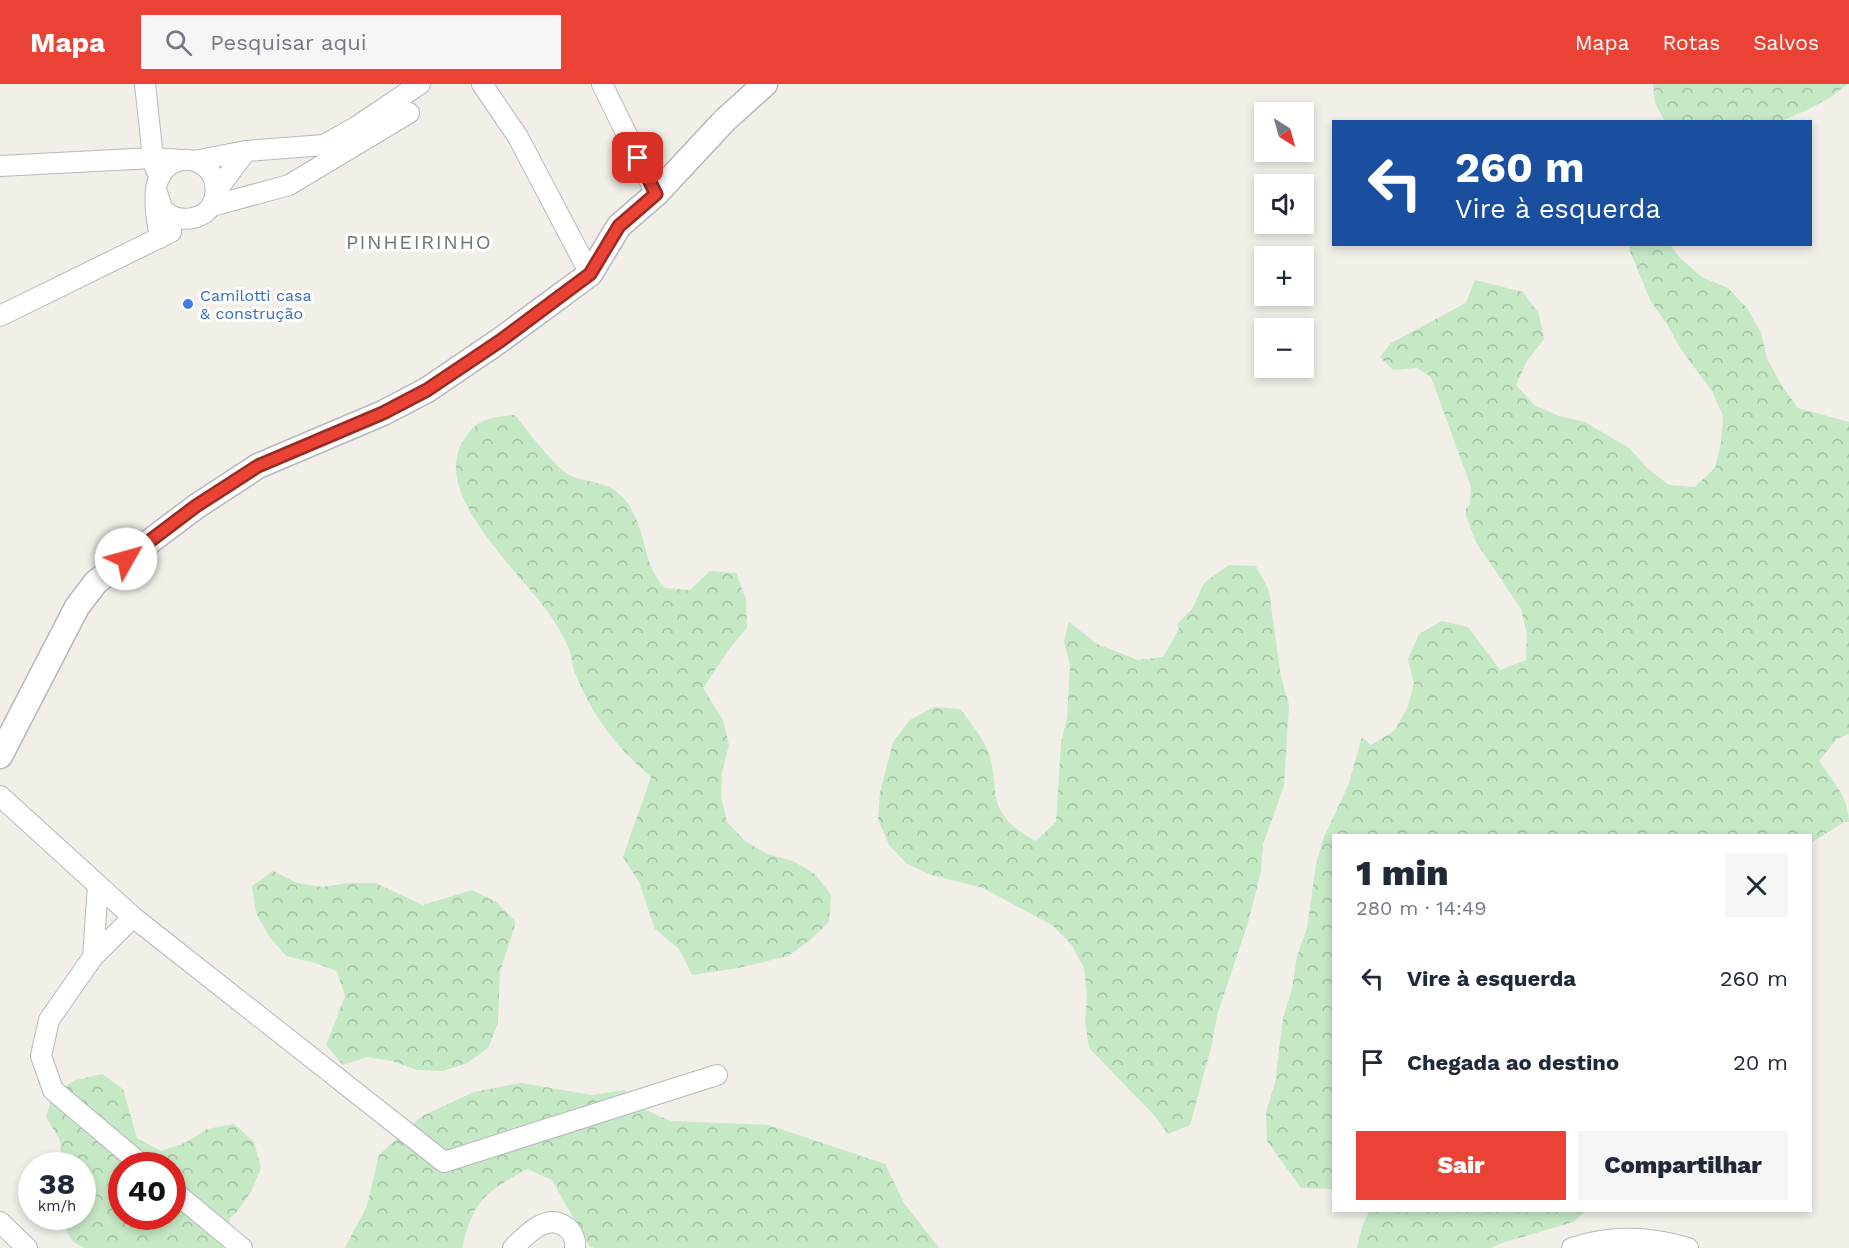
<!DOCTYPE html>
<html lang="pt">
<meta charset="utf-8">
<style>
:root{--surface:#fff;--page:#f6f6f7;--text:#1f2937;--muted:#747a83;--accent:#ea4335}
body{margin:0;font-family:"Work Sans",sans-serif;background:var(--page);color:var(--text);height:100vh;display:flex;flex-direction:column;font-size:22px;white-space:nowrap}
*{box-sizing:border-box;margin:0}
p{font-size:20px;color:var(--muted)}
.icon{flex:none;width:33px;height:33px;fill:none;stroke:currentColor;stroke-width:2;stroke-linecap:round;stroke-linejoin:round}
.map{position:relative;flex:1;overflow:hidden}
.side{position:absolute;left:1332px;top:750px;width:480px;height:378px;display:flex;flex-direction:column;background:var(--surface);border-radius:0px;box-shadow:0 3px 9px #0003}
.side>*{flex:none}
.hud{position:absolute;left:1332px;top:36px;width:480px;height:126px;border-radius:0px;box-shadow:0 3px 9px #0003;background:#1a4fa0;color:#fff;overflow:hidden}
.needle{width:39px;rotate:143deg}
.tools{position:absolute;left:1254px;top:18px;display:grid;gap:12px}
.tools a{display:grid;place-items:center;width:60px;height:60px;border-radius:0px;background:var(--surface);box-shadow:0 3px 9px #0003;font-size:30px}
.speed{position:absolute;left:18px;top:1068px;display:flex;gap:12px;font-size:30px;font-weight:700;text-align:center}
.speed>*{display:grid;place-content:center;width:78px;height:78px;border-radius:50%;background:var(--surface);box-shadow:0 3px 9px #0003;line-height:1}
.speed small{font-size:15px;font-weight:400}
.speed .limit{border:9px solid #d22;background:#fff;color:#111}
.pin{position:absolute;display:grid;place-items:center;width:51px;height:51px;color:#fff;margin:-26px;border-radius:12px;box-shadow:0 3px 9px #0006}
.me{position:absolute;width:66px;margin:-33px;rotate:52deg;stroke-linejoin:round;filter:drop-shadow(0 0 4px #0008)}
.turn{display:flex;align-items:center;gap:21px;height:126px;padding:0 24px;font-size:27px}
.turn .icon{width:78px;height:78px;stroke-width:2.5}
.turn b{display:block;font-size:42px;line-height:51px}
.round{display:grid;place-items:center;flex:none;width:63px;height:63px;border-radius:0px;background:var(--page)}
.head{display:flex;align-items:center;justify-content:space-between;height:102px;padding:0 24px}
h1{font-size:36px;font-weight:800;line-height:45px}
.action{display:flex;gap:12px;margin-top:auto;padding:12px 24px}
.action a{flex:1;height:69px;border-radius:0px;background:var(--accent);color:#fff;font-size:24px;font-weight:800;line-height:69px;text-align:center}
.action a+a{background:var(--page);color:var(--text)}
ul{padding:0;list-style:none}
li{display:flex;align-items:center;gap:18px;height:84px;padding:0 24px}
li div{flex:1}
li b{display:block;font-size:22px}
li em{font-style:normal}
header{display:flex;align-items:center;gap:36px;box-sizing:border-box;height:84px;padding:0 30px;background:var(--accent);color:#fff}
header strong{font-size:28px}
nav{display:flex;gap:33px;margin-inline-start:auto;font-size:21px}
.search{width:420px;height:54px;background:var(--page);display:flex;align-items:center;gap:15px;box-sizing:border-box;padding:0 21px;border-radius:0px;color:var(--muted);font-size:22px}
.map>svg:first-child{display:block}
</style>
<header>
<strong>Mapa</strong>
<div class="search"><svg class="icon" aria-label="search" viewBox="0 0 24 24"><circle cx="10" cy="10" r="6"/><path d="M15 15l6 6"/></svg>Pesquisar aqui</div>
<nav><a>Mapa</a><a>Rotas</a><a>Salvos</a></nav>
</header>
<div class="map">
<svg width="1849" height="1164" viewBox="0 0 1849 1164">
<defs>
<pattern id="forest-crowns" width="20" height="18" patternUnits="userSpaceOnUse" patternTransform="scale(1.5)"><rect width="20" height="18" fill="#c5e8c5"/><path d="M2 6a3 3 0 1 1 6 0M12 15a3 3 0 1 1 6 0" fill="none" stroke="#a3c0a4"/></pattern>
</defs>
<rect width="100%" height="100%" fill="#f1efe8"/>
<!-- forest -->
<path fill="url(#forest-crowns)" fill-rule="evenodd" d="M 1653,0 L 1848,0 L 1831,13 L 1807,26 L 1781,37 L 1665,38 L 1655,19 Z
M 1629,161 L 1670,161 L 1681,175 L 1702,193 L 1728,204 L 1747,224 L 1761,249 L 1767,274 L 1780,299 L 1798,324 L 1849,338 L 1849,650 L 1837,655 L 1819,677 C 1832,696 1849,714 1849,738 L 1844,738 L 1811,759 L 1810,752 L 1334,752 L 1333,1105 L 1301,1104 L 1267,1057 L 1266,1028 L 1275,999 L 1283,934 L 1292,905 L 1297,872 L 1307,844 L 1316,781 L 1323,755 L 1348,702 L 1362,653 L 1371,661 L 1394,647 L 1407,625 L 1414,600 L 1408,575 L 1419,550 L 1442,537 L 1468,543 L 1500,586 L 1526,576 L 1527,550 L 1521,525 L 1476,458 L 1466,432 L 1466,425 L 1470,420 L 1471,403 L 1431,293 L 1417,284 L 1393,286 L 1380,273 L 1391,259 L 1466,219 L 1475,196 L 1523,208 L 1539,230 L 1544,255 L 1527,277 L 1516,301 L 1534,321 L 1559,332 L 1585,338 L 1629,364 L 1647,384 L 1669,401 L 1695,403 L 1715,384 L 1721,359 L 1723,332 L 1712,307 L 1680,264 L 1667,240 L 1651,218 L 1630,167 Z
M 515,331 C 524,343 559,388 571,392 C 586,398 606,398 618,409 C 639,426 642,457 650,480 C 653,488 659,497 664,504 L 690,506 L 710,487 L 736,489 L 746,515 L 747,544 L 729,565 L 703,604 L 723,636 L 729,661 L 722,687 L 721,713 L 727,738 L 745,757 L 767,770 L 793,777 L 815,790 L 831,811 L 829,838 L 810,856 L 788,872 L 738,884 L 692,891 L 679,865 L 655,845 L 639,798 L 623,773 L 651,693 C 617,664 593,633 576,591 C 572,583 572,573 569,565 C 566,556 561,548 556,540 C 530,496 435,418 460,363 C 473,336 487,333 515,331 Z
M 1229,481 L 1256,482 L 1269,507 L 1281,593 L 1289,621 L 1284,702 L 1263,760 L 1261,787 L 1248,839 L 1217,931 L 1212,960 L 1190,1041 L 1168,1050 L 1155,1032 L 1089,964 L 1085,937 L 1087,911 L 1084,884 L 1071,860 L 1052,841 L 983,804 L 932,791 L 907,780 L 889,761 L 878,735 L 880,709 L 893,658 L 910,636 L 934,623 L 960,625 C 971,639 984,655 990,672 C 994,686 994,713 999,723 C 1006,739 1021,749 1036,757 L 1056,738 L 1061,659 L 1067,634 L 1070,582 L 1064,557 L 1069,538 L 1097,560 L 1138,576 L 1163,573 L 1179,545 L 1177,540 L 1192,525 L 1204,499 Z
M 273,787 L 297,799 L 322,803 L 349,799 L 375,799 L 423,821 L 472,806 L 496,818 L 515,837 L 515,841 L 500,888 L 498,939 L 488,964 L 467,979 L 443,987 L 417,986 L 392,977 L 367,973 L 343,981 L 326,961 L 345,912 L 337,887 L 312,878 L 286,872 L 269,852 L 256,829 L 252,802 Z
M 102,990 L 123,1005 L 137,1054 L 161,1067 L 185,1059 L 207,1045 L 234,1040 L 254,1058 L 261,1084 L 251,1108 L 236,1129 L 230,1134 L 229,1164 L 84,1164 L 72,1157 L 60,1133 L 82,1132 L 82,1082 L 62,1081 L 60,1056 L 46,1033 L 53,1009 L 76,996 ZM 122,1082 L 172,1082 L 172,1132 L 122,1132 Z
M 521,999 L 592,1011 L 625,1006 L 641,1024 L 671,1037 L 768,1041 L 885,1080 L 904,1119 L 939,1164 L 594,1164 L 589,1162 L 552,1096 L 527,1085 C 484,1109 474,1115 462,1164 L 345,1164 L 367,1122 L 379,1071 L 422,1032 L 474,1008 Z
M 1369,1127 L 1369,1126 L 1586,1127 L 1573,1138 L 1502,1159 L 1491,1164 L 1357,1164 L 1362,1143 Z"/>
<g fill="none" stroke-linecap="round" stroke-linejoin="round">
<defs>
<path id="minor" d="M 145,0 L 153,74 L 156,86
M 482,0 L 518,53 L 590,190
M 602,0 L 656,110
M 194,77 L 246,67 L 324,61 L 356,43 L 420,0
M 0,82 L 153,74 L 181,76
M 217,106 L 246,67
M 157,109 C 159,114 161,122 164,126 C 178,141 208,136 214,116 C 225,77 175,60 159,94 C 152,109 157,138 160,154
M 212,122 L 289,101 L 409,29
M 0,232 L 171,148
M 0,712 L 133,833 L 444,1078 L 717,991
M 133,833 L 93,873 L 49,936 L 41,972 L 53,1006 L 143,1082
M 93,873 L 98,801
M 172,1106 L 242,1164
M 0,1138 L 27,1164
M 513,1164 C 526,1151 547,1128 566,1143 C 573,1148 576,1156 575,1164
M 1572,1164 C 1611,1151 1648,1152 1688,1164"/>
<path id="tertiary" d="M 0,672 L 77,523 L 96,498 L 197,422 L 258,382 L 383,329 L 427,306 L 499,257 L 590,190 L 619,142 L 656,110 L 725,36 L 765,0"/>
</defs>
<!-- minor casing -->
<use href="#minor" stroke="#b5b8bc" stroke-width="22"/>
<!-- tertiary casing -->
<use href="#tertiary" stroke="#b5b8bc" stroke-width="27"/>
<!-- minor -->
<use href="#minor" stroke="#fff" stroke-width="20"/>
<!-- tertiary -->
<use href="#tertiary" stroke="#fff" stroke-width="24"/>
</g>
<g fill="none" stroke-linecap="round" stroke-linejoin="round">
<defs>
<path id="route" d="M 126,475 L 196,422 L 258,382 L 383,329 L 427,306 L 500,257 L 590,190 L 619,142 L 656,110 L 638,74"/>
</defs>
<!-- route casing -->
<use href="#route" stroke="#982c22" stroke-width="15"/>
<!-- route -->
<use href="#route" stroke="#ea4335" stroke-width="10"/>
</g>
<!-- markers -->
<circle fill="#3f7fe0" stroke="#fff" stroke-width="2" cx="188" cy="220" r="6"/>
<g text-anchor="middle" stroke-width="6" stroke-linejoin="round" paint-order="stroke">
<!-- shop labels -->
<g font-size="16" fill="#366cbe" stroke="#fff" text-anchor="start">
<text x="200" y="217">Camilotti casa<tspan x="200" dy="18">&amp; construção</tspan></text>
</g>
<!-- quarter labels -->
<g font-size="20" letter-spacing="1.5" fill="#70757a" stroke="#fff">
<text x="419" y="165">PINHEIRINHO</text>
</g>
</g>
</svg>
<div class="tools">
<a><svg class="needle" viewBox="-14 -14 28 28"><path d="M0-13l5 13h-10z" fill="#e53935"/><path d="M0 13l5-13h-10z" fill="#747a83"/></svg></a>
<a><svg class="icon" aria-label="sound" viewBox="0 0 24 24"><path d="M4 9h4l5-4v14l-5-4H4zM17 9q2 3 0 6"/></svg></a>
<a>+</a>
<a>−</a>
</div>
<div class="speed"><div>38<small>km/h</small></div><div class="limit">40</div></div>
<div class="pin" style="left:638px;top:74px;background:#d93025"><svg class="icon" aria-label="arrive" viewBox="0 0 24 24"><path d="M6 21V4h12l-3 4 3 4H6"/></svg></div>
<svg class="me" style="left:126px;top:475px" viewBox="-20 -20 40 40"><circle r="19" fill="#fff"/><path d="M0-13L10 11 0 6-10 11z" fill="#ea4335"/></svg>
<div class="hud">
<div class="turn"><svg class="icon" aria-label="left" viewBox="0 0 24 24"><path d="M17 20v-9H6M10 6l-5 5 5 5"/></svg><div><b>260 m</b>Vire à esquerda</div></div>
</div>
<section class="side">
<div class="head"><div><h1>1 min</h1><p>280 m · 14:49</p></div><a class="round"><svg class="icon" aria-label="close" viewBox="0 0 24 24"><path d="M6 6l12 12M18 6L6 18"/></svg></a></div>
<ul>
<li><svg class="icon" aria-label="left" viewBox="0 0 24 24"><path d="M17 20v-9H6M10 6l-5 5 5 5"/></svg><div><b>Vire à esquerda</b></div><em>260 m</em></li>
<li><svg class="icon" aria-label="arrive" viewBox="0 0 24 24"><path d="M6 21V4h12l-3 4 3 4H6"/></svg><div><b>Chegada ao destino</b></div><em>20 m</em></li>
</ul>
<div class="action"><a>Sair</a><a>Compartilhar</a></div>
</section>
</div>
